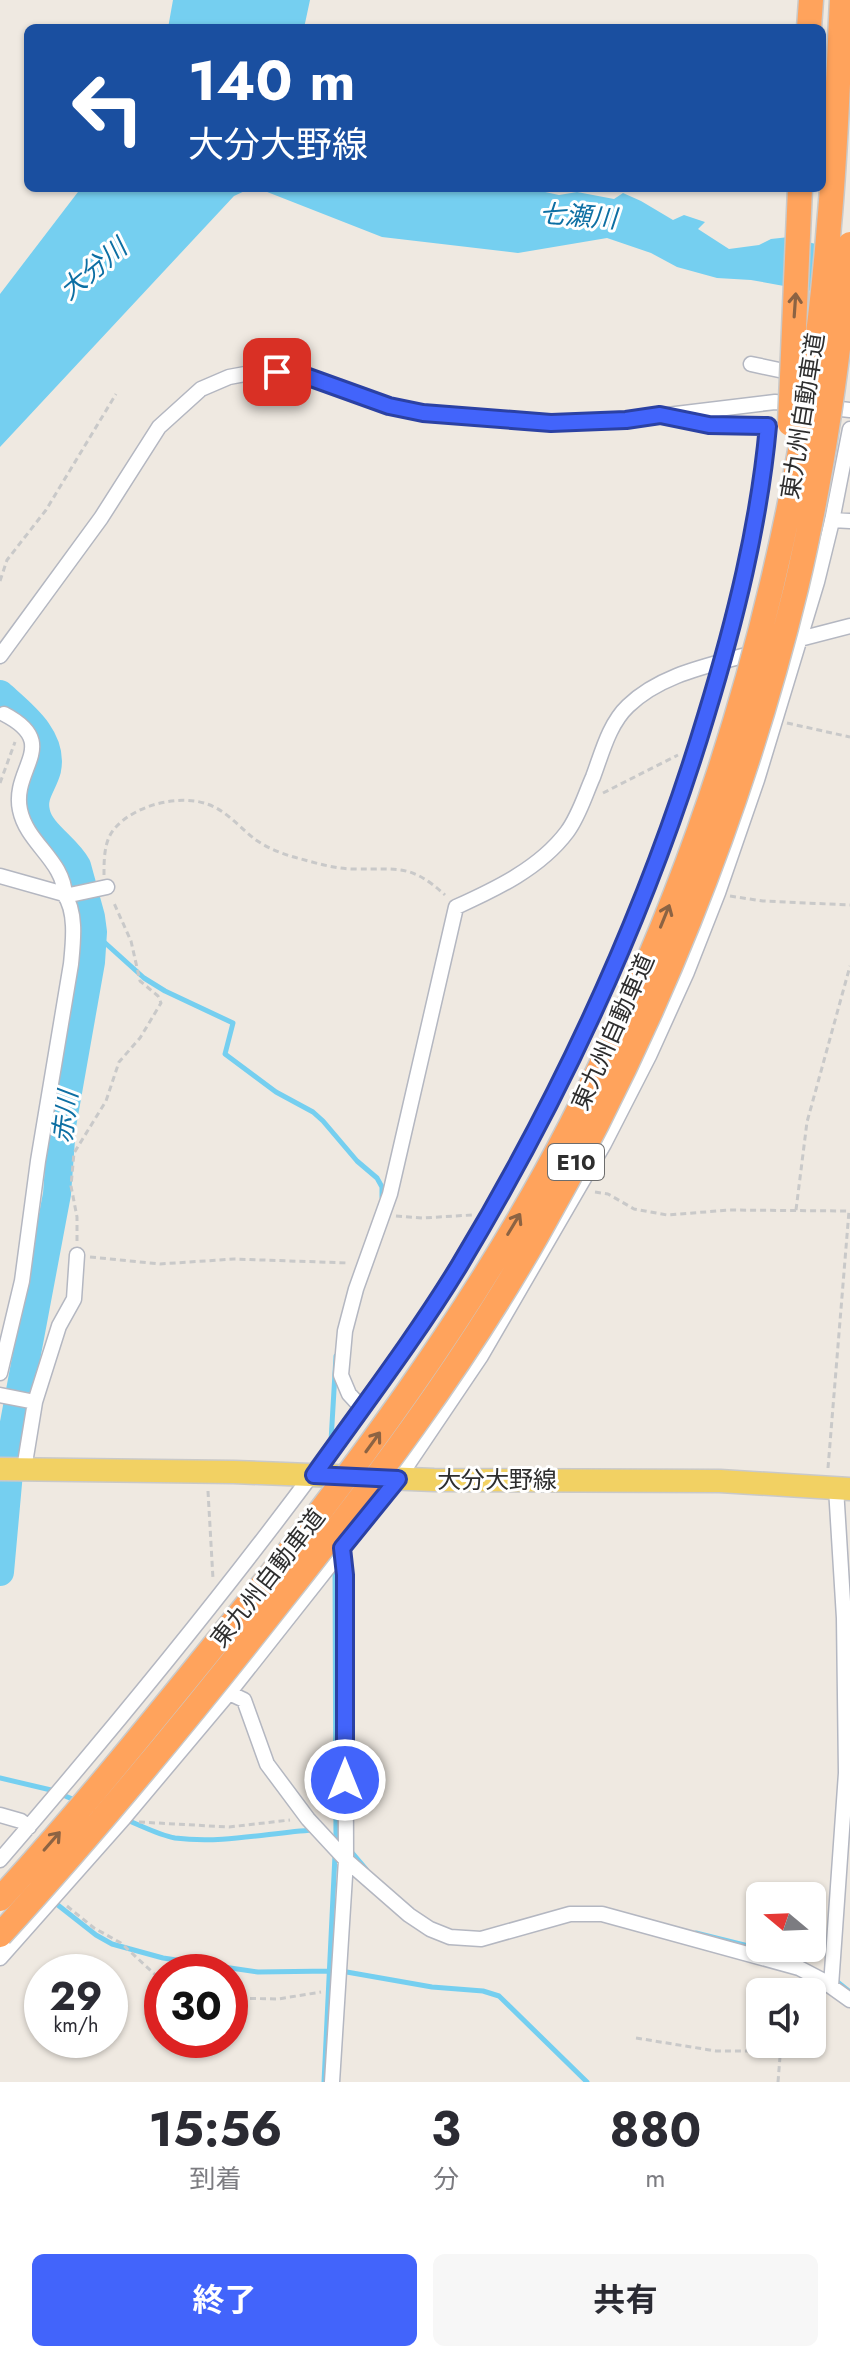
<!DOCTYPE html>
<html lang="ja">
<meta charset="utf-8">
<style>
:root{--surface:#fff;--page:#f7f7f7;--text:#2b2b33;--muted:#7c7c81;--accent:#4264fb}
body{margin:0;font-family:Jost,"Noto Sans JP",sans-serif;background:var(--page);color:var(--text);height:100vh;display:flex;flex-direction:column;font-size:30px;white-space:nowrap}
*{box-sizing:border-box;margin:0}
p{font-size:26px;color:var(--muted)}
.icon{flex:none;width:44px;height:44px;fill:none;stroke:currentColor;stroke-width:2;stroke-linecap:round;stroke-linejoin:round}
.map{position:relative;height:2082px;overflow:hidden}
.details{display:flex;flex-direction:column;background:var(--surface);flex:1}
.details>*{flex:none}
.top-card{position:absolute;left:24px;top:24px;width:802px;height:168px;border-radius:12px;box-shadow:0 2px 6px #0004;background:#1a4fa0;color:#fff;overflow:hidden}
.needle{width:52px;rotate:289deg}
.tools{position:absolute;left:746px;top:1882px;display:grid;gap:16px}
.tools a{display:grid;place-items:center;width:80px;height:80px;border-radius:12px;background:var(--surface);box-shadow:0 2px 6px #0004;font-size:40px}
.speed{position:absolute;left:24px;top:1954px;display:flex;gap:16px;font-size:40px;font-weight:700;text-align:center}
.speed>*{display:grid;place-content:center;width:104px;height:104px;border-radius:50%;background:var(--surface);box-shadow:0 2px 6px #0004;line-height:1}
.speed small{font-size:20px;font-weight:400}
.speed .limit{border:12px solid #d22;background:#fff;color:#111}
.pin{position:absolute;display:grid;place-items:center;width:68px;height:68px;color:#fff;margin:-34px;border-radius:16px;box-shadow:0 4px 12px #0006}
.me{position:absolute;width:88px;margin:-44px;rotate:0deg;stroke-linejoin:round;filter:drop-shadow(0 0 6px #0008)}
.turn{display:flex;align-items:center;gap:28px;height:168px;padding:0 32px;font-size:36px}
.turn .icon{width:104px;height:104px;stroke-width:2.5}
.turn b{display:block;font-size:56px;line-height:68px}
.eta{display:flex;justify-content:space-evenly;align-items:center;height:136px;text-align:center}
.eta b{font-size:48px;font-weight:700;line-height:56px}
.action{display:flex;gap:16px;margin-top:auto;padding:16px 32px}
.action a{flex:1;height:92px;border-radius:12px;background:var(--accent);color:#fff;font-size:32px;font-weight:700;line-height:92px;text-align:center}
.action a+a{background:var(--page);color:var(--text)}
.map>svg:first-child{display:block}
</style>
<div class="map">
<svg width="850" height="2082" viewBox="0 0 850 2082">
<rect width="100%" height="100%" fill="#efe9e1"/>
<!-- water -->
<path fill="#75cff0" d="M 173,0 L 310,0 L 304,28 L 168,28 Z
M 81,188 L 251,188 L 234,196 L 0,447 L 0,294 Z
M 257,188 L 527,188 L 559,195 L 577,192 L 614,199 L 623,193 L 641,201 L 673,220 L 684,215 L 705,222 L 698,229 L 729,249 L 759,245 L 771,239 L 789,237 L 850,253 L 850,298 L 751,280 L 717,278 L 677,267 L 651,253 L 607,238 L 518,253 L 382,237 Z"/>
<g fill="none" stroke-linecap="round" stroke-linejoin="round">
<!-- stream -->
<path stroke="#75cff0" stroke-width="5" d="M 93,932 L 144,978 L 165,991 L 233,1023 L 225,1054 L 276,1092 L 313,1112 L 323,1121 L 357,1161 L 377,1178 L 382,1187 L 382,1197
M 331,1441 L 336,1356
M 335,1563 L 336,1845
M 0,1778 L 51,1790 L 77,1801
M 127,1820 C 142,1826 159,1835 175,1838 C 222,1844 267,1833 313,1830
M 349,1849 L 366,1869
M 54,1902 L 96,1935 L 112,1944 L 163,1958 L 258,1972 L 331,1971
M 696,1933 L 781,1954 L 802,1962
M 341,1971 L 432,1987 L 483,1991 L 499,1996 L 587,2082
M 835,1980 L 850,1992
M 324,2082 L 335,1855"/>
<!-- river -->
<path stroke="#75cff0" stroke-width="28" d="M 0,694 C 21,713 54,737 47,770 C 43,785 32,795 36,812 C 40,833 67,847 77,866 L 91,917 L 93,932 L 91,962 L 62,1126 L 57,1194 L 13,1428 L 0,1572"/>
<defs>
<path id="street" d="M 751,364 L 798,374
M 823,407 L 850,410
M 832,520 L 850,521
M 792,641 L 850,626
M 0,656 L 101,518 L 159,427 L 201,389 L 229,377 L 256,372 L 300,374 L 389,406 L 423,413 L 551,423 L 626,420 L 775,402 L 798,404
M 4,714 C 62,744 11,768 20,810 C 27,844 64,860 65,896 L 107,887
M 0,876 L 64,894 C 77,912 73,943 71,964 L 38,1161 L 22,1281 L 0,1373
M 0,1395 L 35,1402
M 361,1407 L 349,1394 L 341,1375 L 345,1331 L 356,1289 L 390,1194 L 456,907 C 496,889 540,868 567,832 C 579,816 585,795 593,777 C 602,753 609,724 628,706 C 662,673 713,665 757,652
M 24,1469 L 35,1402 L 59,1326 L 74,1299 L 77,1255
M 229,1693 L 244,1700 L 267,1764 L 308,1819 L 346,1860 L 409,1915 L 430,1929 L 450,1937 L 481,1939 L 570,1914 L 602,1914 L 799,1968 L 822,1980 L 850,2000
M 0,1815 L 21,1821 L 29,1827
M 0,1860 C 127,1713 249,1564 362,1406 C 383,1377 406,1348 425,1318 C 541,1139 634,945 698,742 C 730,639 759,534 768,426 L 709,425 L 660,415
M 0,1958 L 124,1818 L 229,1693 L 398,1479 L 481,1356 L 604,1144 L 649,1056 L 687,972 L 718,893 L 757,780 L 817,582 L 832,521 L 850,429
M 831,1986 L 846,1773 L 844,1618 L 836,1488
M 332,2082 L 346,1860 L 345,1575 L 342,1548"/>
<path id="primary" d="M 0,1469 L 234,1472 L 434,1480 L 720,1481 L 850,1489"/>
<path id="highway" d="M 809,28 L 811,0"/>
</defs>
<!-- street casing -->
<use href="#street" stroke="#b4b7c1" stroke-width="17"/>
<!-- primary casing -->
<use href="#primary" stroke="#c9c9c9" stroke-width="25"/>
<!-- highway casing -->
<use href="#highway" stroke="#c9c9c9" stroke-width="27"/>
<!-- path -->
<path stroke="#c9c9c9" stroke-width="3" stroke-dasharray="6 4" stroke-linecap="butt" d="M 0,581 L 7,560 L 46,510 L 116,394
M 787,723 L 850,737
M 0,783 L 15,742
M 603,793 L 678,755
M 104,875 C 104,859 104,840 115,828 C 135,805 179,794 207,804 C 226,810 240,828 256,840 C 269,849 285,855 301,859 C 319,864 337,869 355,869 C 398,870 410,863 445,895
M 730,896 L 763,901 L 850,905
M 595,1192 L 608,1194 L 634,1209 L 667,1215 L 730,1210 L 850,1211
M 796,1210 L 807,1122 L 850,966
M 396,1216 L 423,1218 L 472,1215
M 77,1241 L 77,1217 L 71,1186 L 74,1153 L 106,1101 L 119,1062 L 140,1038 L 161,1003 L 158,996 L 140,981 L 131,941 L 113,901
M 90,1257 L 160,1264 L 234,1259 L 349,1263
M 828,1468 L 849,1211
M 208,1491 L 213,1579
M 139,1822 L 229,1827 L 290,1820
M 67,1906 L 94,1928 L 121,1943 L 162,1981
M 789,1992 L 791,1980
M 230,1998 L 278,1999 L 321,1992
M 636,2038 L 716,2051 L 780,2051
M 778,2082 L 781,2044"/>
<!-- street -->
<use href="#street" stroke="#fff" stroke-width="14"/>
<!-- primary -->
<use href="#primary" stroke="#f2d163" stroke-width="22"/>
<!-- highway -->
<use href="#highway" stroke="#ffa35c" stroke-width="24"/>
<defs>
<path id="highway-bridge" d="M 790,424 L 800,188
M 0,1899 C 77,1815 149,1726 221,1637 C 351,1477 476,1309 571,1125 C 659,955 728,770 772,584 C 800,467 820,345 829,225 C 836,150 838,75 842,0
M 0,1935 C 96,1830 187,1720 275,1608 C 369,1490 462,1367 537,1235 C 652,1034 741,814 796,588 C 823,475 838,359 850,244"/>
</defs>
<!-- highway-bridge casing -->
<use href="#highway-bridge" stroke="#c9c9c9" stroke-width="27" stroke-linecap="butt"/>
<!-- highway-bridge -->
<use href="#highway-bridge" stroke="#ffa35c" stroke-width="24"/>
</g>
<!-- one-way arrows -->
<defs><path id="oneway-shaft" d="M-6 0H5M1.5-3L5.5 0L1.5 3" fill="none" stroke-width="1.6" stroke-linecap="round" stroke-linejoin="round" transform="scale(2)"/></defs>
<g stroke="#8c6343">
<use href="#oneway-shaft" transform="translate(795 305) rotate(-86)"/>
<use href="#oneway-shaft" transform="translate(665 916) rotate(-68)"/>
<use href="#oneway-shaft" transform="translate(514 1224) rotate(-59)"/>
<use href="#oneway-shaft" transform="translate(373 1442) rotate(-54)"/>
<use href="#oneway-shaft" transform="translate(52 1841) rotate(-49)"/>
</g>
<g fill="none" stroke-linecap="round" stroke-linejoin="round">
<defs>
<path id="route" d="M 277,372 L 300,374 L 389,406 L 423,413 L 551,423 L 626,420 L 660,415 L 709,425 L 768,426 C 759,525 735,621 706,716 C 648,909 563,1093 459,1266 C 415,1338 363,1406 314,1475 L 398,1479 L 342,1548 L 345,1575 L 345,1780"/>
</defs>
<!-- route casing -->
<use href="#route" stroke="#2b41a3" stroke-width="20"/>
<!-- route -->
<use href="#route" stroke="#4264fb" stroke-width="14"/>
</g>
<g text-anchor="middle" stroke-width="6" stroke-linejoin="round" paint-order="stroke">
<!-- shield labels -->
<rect fill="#fff" stroke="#6d6d6d" stroke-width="2" x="548" y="1144" width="56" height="36" rx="6"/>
<g font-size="22" font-weight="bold" fill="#2e2e2e">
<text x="576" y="1170">E10</text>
</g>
<!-- street labels -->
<g font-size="24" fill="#2e2e2e" stroke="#fff">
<text transform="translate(803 416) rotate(-81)" y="8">東九州自動車道</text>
<text transform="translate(613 1032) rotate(-66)" y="8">東九州自動車道</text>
<text x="497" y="1488">大分大野線</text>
<text transform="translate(268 1578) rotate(-52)" y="8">東九州自動車道</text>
</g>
<!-- water labels -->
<g font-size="26" font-style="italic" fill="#0d6fa3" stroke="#fff">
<text transform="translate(578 216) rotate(4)" y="9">七瀬川</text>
<text transform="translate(93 269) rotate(-40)" y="9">大分川</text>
<text transform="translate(65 1117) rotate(-83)" y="9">赤川</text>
</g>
</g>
</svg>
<div class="tools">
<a><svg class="needle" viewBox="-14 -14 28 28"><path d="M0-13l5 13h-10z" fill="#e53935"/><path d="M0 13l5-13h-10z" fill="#7c7c81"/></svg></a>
<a><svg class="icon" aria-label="sound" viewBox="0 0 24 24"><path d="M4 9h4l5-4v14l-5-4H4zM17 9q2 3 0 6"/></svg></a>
</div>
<div class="speed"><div>29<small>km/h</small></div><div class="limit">30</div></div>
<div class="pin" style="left:277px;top:372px;background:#d93025"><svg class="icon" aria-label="arrive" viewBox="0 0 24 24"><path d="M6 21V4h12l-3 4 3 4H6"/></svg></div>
<svg class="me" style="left:345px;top:1780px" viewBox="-20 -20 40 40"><circle r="17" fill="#4264fb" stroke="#fff" stroke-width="3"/><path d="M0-11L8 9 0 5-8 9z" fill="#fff"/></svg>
<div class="top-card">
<div class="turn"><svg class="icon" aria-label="left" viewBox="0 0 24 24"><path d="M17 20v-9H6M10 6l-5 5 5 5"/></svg><div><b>140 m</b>大分大野線</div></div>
</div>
</div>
<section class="details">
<div class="eta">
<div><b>15:56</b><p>到着</p></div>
<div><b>3</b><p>分</p></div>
<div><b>880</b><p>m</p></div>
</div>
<div class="action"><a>終了</a><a>共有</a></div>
</section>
